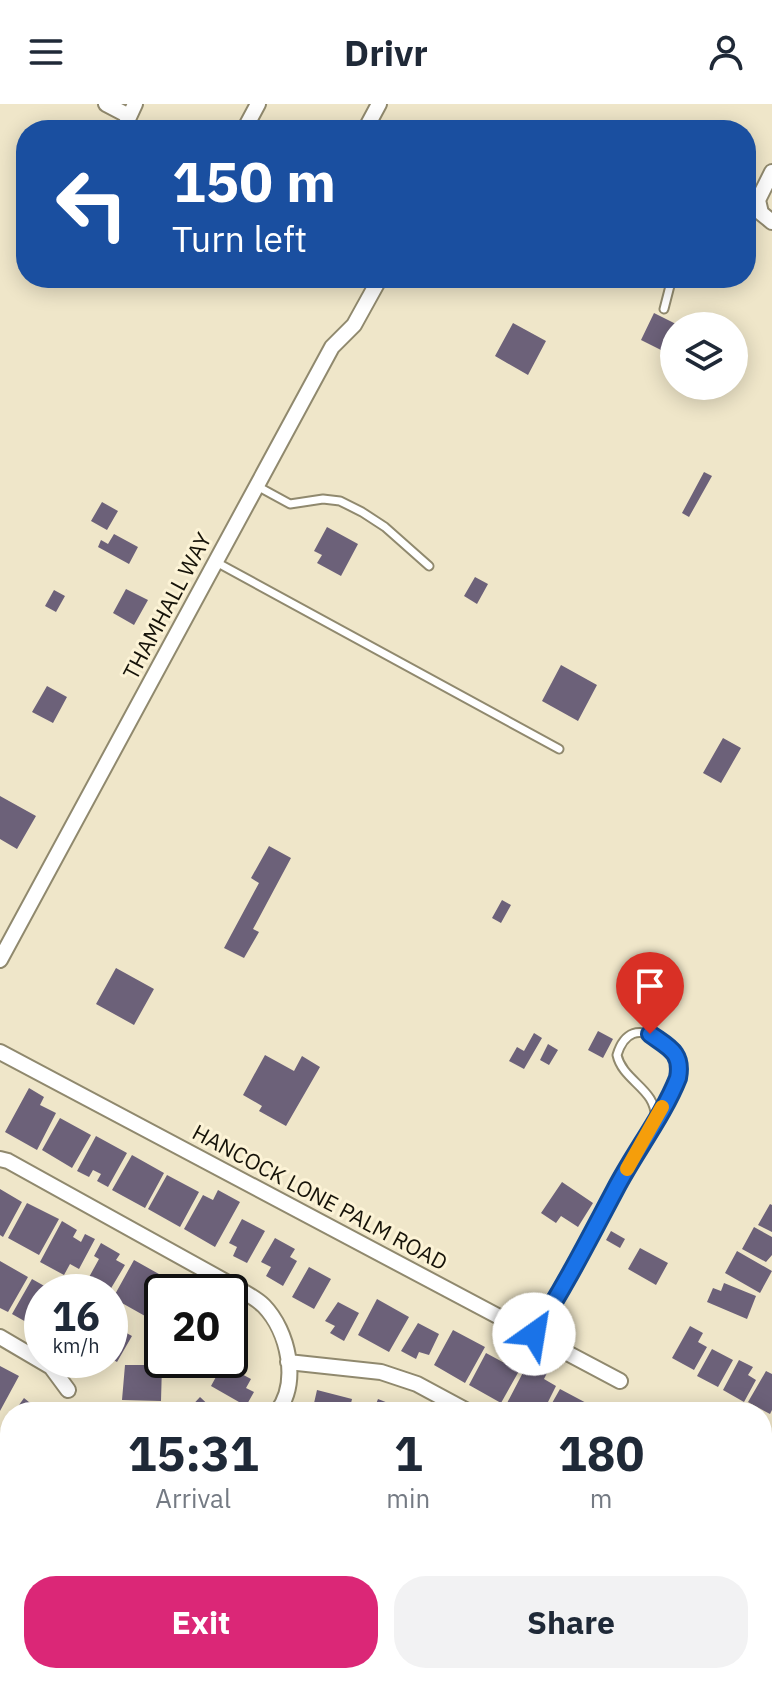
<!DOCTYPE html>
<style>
:root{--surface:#fff;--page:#f2f2f3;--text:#1f2937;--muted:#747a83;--accent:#db2777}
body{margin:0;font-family:"IBM Plex Sans",sans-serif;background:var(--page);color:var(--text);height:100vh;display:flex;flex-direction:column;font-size:30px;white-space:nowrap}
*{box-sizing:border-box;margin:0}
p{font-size:26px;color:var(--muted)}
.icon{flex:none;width:44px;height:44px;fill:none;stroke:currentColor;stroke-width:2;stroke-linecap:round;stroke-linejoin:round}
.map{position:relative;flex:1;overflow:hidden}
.side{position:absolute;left:0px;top:1298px;width:772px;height:282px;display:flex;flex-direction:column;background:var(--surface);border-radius:32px 32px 0 0;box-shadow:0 4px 20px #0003}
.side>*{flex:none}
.hud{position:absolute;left:16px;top:16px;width:740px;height:168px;border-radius:32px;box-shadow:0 4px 20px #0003;background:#1a4fa0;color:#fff;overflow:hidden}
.buttons{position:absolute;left:660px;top:208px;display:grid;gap:16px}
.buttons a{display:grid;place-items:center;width:88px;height:88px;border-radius:50%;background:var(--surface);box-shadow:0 4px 20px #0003;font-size:40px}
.speed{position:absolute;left:24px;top:1170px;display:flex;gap:16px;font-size:40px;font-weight:700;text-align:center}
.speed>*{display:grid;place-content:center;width:104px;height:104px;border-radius:50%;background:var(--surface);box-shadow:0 4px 20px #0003;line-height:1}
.speed small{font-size:20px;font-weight:400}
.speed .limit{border:4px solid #111;border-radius:12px;background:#fff;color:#111}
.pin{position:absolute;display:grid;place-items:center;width:68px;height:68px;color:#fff;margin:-82px -34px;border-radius:50% 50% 50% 0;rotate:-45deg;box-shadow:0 0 8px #0007}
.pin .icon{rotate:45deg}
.me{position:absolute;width:88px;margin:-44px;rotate:32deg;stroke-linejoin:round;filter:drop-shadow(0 0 6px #0008)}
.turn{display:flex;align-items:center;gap:28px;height:168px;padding:0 24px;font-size:36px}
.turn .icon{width:104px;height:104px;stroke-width:2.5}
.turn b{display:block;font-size:56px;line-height:68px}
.eta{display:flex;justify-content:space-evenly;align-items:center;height:136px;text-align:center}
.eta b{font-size:48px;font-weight:700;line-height:56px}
.cta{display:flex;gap:16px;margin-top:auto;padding:16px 24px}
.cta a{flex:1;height:92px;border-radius:32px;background:var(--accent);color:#fff;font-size:32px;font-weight:700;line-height:92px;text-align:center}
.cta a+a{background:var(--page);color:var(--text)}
header{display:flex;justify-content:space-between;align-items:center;height:104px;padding:0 24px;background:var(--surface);font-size:36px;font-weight:700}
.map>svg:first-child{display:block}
</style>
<header><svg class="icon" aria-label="menu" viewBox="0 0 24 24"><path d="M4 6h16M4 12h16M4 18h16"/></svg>Drivr<svg class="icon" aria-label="person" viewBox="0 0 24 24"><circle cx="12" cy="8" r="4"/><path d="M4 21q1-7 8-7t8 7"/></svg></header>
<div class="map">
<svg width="772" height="1579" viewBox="0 0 772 1579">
<rect width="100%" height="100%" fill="#efe6c9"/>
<!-- green -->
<path fill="#7ed3ac" d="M 264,1570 L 696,1570 L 694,1579 L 250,1579 Z"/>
<!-- building -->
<path fill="#6c6179" d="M 654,209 L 680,222 L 674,222 L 673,252 L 641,236 Z
M 513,219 L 546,237 L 528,271 L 495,252 Z
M 704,368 L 712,372 L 689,413 L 682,409 Z
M 102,398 L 118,407 L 107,426 L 91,417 Z
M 327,423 L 358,440 L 341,472 L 317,459 L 322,451 L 314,447 Z
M 114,430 L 138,443 L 129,460 L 98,443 L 101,436 L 108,440 Z
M 475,473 L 488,480 L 477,500 L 464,492 Z
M 126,485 L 148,496 L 134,521 L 113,509 Z
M 54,486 L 65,492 L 56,508 L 45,502 Z
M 561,561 L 597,581 L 578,617 L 542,597 Z
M 47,582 L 67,593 L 53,619 L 32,608 Z
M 723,634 L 741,644 L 721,679 L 703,669 Z
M 0,692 L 36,712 L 17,745 L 0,735 Z
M 269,742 L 291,754 L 253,825 L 259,828 L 244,854 L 224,844 L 259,779 L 251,774 Z
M 502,796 L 511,801 L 501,819 L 492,814 Z
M 116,864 L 154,885 L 134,921 L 96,900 Z
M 598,927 L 613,935 L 603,954 L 588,946 Z
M 534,929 L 542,934 L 524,965 L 509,957 L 517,943 L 524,947 Z
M 548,940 L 558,946 L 549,961 L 540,956 Z
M 265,951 L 294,967 L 302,952 L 320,963 L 286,1022 L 259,1007 L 262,1002 L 243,991 Z
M 29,984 L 44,993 L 40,1001 L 56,1009 L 37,1046 L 5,1028 Z
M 60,1014 L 91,1031 L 72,1064 L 42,1046 Z
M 96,1032 L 127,1049 L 108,1083 L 97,1077 L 101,1070 L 93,1066 L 89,1073 L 77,1067 Z
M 132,1051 L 164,1069 L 145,1104 L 112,1086 Z
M 167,1071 L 199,1088 L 180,1123 L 148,1105 Z
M 562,1078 L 593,1099 L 578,1123 L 561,1112 L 556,1119 L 541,1109 Z
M 0,1085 L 22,1098 L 3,1133 L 0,1131 Z
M 218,1086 L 240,1098 L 215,1143 L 184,1125 L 203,1091 L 213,1096 Z
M 27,1099 L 59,1115 L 39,1151 L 8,1134 Z
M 770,1100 L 772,1101 L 772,1128 L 758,1121 Z
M 242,1115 L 265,1127 L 247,1159 L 233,1152 L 237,1143 L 229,1139 Z
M 62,1117 L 77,1126 L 73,1133 L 81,1138 L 85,1130 L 95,1135 L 79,1165 L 70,1160 L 64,1171 L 40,1158 Z
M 754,1123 L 772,1133 L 772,1151 L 766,1158 L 742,1145 Z
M 611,1127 L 625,1135 L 620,1144 L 606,1136 Z
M 275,1134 L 295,1145 L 290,1153 L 297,1157 L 283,1182 L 266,1172 L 271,1163 L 261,1158 Z
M 101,1139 L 120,1150 L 116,1156 L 125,1161 L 110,1186 L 88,1175 L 99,1155 L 94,1152 Z
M 640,1144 L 668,1159 L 656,1181 L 628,1165 Z
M 737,1147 L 772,1167 L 760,1189 L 725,1169 Z
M 134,1156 L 166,1174 L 145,1212 L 113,1194 Z
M 0,1157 L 28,1173 L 8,1208 L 0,1204 Z
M 309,1163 L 331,1175 L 314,1205 L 292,1193 Z
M 32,1175 L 55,1188 L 42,1188 L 42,1227 L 12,1210 Z
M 171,1176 L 187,1185 L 186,1188 L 164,1188 Z
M 724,1179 L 756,1192 L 747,1215 L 707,1198 L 713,1184 L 721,1187 Z
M 377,1195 L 409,1213 L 389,1248 L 358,1231 Z
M 338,1198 L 359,1209 L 344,1237 L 330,1229 L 335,1222 L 325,1217 Z
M 232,1211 L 242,1217 L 230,1239 L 230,1215 Z
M 418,1219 L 439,1230 L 429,1251 L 419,1248 L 416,1255 L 401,1247 Z
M 110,1220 L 132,1232 L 117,1258 L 110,1254 Z
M 690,1222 L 703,1229 L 698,1238 L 707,1243 L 694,1266 L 672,1254 Z
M 453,1226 L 485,1243 L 465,1279 L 434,1261 Z
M 712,1245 L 733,1256 L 718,1283 L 697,1272 Z
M 486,1249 L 519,1267 L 501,1299 L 469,1281 Z
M 739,1256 L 753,1263 L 748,1271 L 756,1276 L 744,1298 L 723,1286 Z
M 529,1257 L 548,1267 L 544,1275 L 556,1282 L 543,1308 L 520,1308 L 506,1301 Z
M 223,1260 L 251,1275 L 246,1284 L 254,1288 L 246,1302 L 211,1282 Z
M 125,1261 L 162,1261 L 161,1297 L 122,1296 Z
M 0,1262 L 19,1272 L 0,1307 Z
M 766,1267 L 772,1270 L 772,1306 L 770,1310 L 748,1298 Z
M 560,1285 L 592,1302 L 589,1308 L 547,1308 Z
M 317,1286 L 352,1295 L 349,1308 L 312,1308 Z
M 200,1293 L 216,1308 L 186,1308 Z
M 24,1294 L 35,1303 L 33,1308 L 14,1308 Z
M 378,1295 L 411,1308 L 373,1308 Z
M 0,1371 L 10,1381 L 10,1398 L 0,1408 Z
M 10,1411 L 10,1439 L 0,1430 L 0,1422 Z
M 0,1501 L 10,1511 L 10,1546 L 0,1555 Z
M 76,1570 L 112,1570 L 104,1579 L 86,1579 Z"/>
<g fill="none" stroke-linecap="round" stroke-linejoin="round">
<defs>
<path id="lane" d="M 664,205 L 672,174
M 257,382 L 290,400 L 323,395 L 340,397 L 362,408 L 385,423 L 429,462
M 216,458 L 559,645
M 534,1230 L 565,1179 L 615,1085 L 655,1016 C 658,985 623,978 617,951 C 624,928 639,922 659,936 C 669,944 680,951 680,965 C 679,983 664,1001 655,1016"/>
<path id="street" d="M 106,0 L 129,12
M 123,26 L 135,0
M 244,26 L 258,0
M 365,26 L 379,0
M 772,68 L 758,96 L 761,109 L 772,118
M 0,856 L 332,243 L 354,221 L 380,174
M 0,948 L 620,1277
M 0,1055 L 8,1057 L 237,1184 C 246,1189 257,1195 264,1202 C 288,1227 300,1278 277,1308
M 0,1233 L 51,1263 L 68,1286
M 288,1258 L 381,1268 L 417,1280 L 469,1308
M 0,1464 L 10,1474
M 10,1579 L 19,1570"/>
</defs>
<!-- lane casing -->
<use href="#lane" stroke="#90896e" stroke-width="11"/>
<!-- street casing -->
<use href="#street" stroke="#90896e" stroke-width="18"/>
<!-- lane -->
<use href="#lane" stroke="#fff" stroke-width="7"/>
<!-- street -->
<use href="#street" stroke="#fff" stroke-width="14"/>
</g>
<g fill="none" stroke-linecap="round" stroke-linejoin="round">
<defs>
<path id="route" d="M 534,1230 C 564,1184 589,1135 615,1086 C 634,1049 663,1012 678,974 C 683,948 668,943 650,930"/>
</defs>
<!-- route casing -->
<use href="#route" stroke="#114b97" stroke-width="20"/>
<!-- route -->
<use href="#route" stroke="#1a73e8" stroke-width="14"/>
<!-- slow -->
<path stroke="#f59e0b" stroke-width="14" d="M 627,1065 L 662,1003"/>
</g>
<g text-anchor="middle" stroke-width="6" stroke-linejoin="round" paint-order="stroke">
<!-- street labels -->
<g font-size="22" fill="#161309" stroke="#fcf3d6">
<text transform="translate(167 502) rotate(-62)" y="8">THAMHALL WAY</text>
<text transform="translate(320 1093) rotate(28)" y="8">HANCOCK LONE PALM ROAD</text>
</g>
</g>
</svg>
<div class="buttons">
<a><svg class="icon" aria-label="layers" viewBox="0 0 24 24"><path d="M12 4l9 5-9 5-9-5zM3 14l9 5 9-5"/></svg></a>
</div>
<div class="speed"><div>16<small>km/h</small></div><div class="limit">20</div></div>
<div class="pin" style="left:650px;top:930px;background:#d93025"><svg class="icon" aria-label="arrive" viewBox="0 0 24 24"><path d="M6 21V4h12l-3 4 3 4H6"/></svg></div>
<svg class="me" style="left:534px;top:1230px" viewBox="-20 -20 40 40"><circle r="19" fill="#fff"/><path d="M0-13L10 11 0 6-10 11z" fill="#1a73e8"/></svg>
<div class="hud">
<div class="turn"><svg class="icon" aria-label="left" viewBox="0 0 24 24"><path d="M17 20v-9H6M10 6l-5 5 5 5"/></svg><div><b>150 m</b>Turn left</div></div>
</div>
<section class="side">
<div class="eta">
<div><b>15:31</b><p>Arrival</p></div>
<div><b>1</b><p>min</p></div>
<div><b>180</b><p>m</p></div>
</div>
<div class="cta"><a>Exit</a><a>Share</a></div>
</section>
</div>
